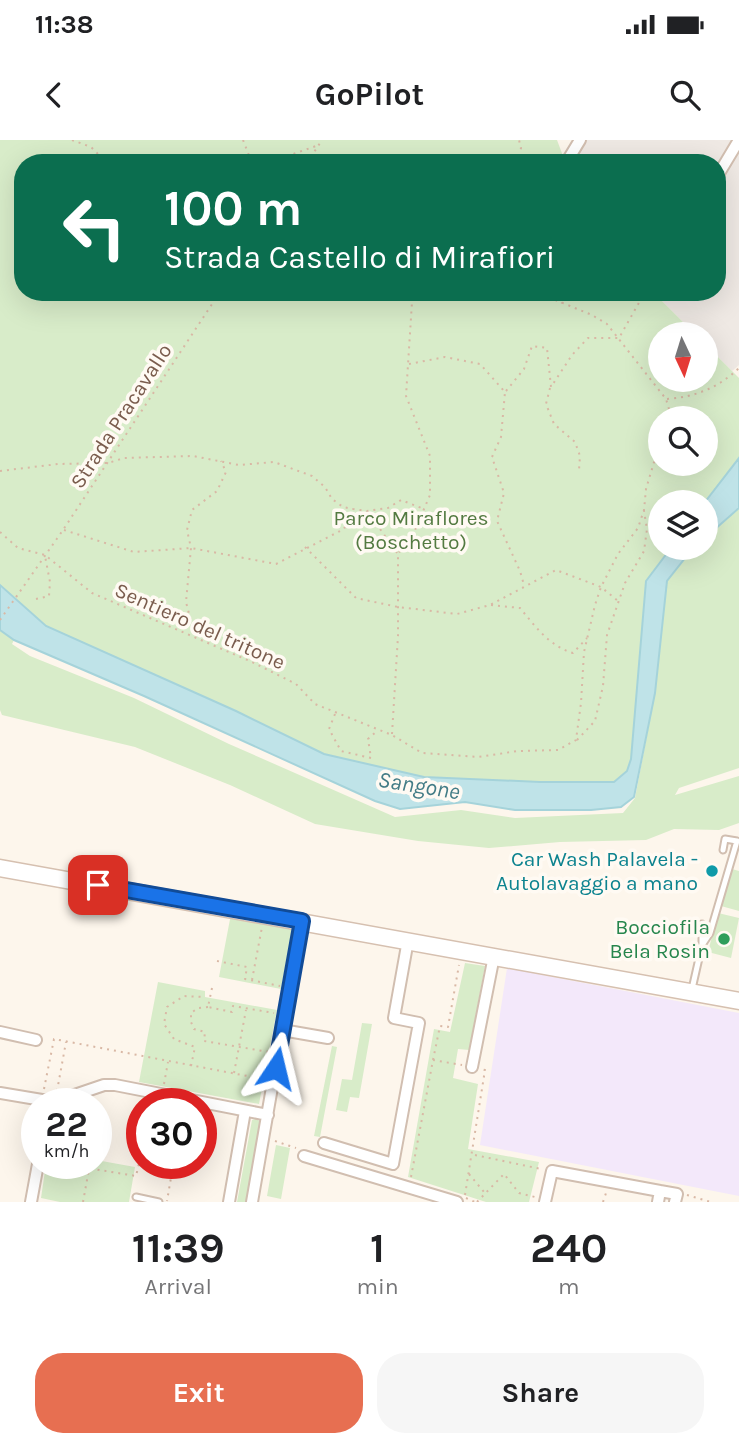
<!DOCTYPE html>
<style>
:root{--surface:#fff;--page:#f6f6f6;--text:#202124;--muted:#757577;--accent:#e76f51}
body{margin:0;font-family:Karla,sans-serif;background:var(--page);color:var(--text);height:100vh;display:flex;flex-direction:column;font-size:26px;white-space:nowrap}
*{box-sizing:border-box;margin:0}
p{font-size:23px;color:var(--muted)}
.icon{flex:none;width:38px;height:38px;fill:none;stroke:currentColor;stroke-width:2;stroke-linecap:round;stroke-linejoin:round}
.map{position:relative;height:1062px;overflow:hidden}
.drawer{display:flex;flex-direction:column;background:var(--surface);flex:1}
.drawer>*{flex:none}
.guide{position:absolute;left:14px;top:14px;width:712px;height:147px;border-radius:28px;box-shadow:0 7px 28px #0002;background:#0b6e4f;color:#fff;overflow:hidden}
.needle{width:46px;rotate:176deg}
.tools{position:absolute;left:648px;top:182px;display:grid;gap:14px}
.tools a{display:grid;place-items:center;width:70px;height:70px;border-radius:50%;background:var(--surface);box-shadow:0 7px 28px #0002;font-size:35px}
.speed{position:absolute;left:21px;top:948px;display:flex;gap:14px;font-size:35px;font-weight:700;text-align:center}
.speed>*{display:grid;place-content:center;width:91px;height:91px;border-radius:50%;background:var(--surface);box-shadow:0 7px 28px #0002;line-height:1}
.speed small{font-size:18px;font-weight:400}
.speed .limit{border:10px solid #d22;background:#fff;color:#111}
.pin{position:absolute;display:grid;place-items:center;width:60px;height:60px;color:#fff;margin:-30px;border-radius:14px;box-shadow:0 4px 10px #0006}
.me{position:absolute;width:77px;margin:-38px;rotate:10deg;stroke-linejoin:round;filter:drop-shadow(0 0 5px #0008)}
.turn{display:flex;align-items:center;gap:24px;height:147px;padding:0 35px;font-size:32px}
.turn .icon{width:91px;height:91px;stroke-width:2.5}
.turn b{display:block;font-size:49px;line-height:60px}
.eta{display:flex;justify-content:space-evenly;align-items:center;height:119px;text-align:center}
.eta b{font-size:42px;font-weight:700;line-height:49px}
.cta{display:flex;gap:14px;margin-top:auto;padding:14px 35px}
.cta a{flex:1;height:80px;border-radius:28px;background:var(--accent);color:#fff;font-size:28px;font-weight:700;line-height:80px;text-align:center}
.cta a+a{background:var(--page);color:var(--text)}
.status{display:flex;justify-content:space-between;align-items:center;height:49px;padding:0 35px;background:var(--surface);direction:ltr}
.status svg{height:19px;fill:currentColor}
header{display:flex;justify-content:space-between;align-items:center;height:91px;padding:0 35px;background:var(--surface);font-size:32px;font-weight:700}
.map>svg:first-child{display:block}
</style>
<div class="status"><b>11:38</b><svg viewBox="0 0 49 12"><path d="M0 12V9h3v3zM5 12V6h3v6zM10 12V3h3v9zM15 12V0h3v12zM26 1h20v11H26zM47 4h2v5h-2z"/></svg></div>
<header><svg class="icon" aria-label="back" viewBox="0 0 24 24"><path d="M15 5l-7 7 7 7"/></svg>GoPilot<svg class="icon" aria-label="search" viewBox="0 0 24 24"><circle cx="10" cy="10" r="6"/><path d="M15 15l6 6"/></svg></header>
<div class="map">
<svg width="739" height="1062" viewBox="0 0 739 1062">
<rect width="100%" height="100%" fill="#fdf6ec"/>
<!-- industrial -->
<path fill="#efe9e4" d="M 586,0 L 739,0 L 739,225 L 732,231 L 705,204 L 705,194 L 695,194 L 653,152 L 718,152 L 718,23 L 572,23 Z"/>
<!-- education -->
<path fill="#f3e8fa" d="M 507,828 L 739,873 L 739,1056 L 480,1005 Z"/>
<!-- green -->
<path fill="#d8ecc9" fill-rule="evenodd" d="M 0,0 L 557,0 L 563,16 L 555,23 L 23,23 L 23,152 L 653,152 L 695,194 L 660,194 L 660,240 L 705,240 L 705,204 L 739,238 L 739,317 L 705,362 L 660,362 L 660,408 L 671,408 L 646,441 L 631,619 L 627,631 L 614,642 L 540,642 L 424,637 L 324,614 L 236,571 L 46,486 L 0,445 ZM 660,278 L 705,278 L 705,324 L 660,324 Z
M 739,368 L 739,628 L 679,648 L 675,655 L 739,636 L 739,683 L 719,690 L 674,689 L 646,700 L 560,702 L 489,708 L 418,701 L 315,684 L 230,645 L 135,607 L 2,575 L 0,570 L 0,490 L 14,500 L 12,504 L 30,516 L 134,558 L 229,604 L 395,677 L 461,670 L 515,678 L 623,673 L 635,658 L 655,553 L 667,441 L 693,408 L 705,408 L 705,398 Z
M 732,729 L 739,731 L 739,771 L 721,766 Z
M 718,773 L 739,778 L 731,818 L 708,812 Z
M 231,774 L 293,785 L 281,849 L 219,837 Z
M 465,823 L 485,826 L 469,910 L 458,909 L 453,938 L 478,944 L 468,1009 L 539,1022 L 529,1062 L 486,1062 L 408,1037 L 434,889 L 450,892 Z
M 158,842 L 205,851 L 205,857 L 277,870 L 259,964 L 139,942 Z
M 362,883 L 372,884 L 359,958 L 350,957 L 347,972 L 336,970 L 342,939 L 352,940 Z
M 332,906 L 337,907 L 320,997 L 314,996 Z
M 255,979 L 260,981 L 246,1062 L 237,1062 L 252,980 Z
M 276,1005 L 290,1008 L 281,1059 L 267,1056 Z
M 96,1020 L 135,1027 L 129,1062 L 60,1062 L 41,1058 L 46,1024 L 96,1024 Z"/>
<!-- water -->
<path fill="#bfe3e8" stroke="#a5d3da" stroke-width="2" d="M 739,318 L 739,368 L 705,398 L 705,362 Z
M 671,408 L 693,408 L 667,441 L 655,553 L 634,657 L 621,667 L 591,670 L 515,670 L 465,662 L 400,669 L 375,661 L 144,556 L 14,500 L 0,490 L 0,445 L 46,486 L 236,571 L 324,614 L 424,637 L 540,642 L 614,642 L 627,631 L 631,619 L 646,441 Z"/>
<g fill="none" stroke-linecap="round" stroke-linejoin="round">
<defs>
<path id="lane" d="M 702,805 L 710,793 L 737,701 L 725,699 L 723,710
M 692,849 L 702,805 L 702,784
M 136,1057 L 159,1062"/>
<path id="street" d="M 566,23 L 580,0
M 718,35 L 739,0
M 282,890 L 328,898
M 0,892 L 36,900
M 472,927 L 494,816
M 0,953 L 54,962 L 104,945 L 115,945 L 268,975
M 324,1003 L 393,1024 L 419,883 L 394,878 L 408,800
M 304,1016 L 457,1062
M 31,1062 L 38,1024
M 229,1062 L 245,971
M 252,1062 L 301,781
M 545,1062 L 552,1031 L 660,1051
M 658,1062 L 660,1051 L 677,1054 L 675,1062"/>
<path id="secondary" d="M 0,728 L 739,861"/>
</defs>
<!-- lane casing -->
<use href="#lane" stroke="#d1beb0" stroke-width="9"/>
<!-- street casing -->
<use href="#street" stroke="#d1beb0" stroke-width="14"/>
<!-- secondary casing -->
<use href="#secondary" stroke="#d6c0b0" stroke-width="19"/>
<!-- path -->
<path stroke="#d9b8a5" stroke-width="2" stroke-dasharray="2 5" stroke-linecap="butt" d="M 72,0 L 91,7 L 107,23
M 243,0 L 252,23
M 267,23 L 319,5
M 307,23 L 322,0
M 518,23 L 521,8 L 519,0
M 536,152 L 592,175 L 607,184 L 666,259 L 669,269 L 667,278
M 552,152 L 562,163
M 409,224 L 445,217 L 480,224 L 505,252 L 501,297 L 492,317 L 504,353 L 497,381 L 520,431 L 524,445
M 550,248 L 546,264 L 554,284 L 575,302 L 580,316 L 579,330
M 506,251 L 524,229 L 532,206 L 547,208 L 551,247 L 572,215 L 588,198 L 619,198 L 645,152
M 667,259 C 695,257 718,248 739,228
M 0,331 L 58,324 L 108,323 L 124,318 L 193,316 L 239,325 L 274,322 L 312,336 L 325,347 L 332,359 L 343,367 L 353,369 L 367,371 L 388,368 L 401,360 L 424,369
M 368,372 L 397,413
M 64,390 L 134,412 L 191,408 L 276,424 L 344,389 L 353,369
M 0,392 L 18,408 L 45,415 L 92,453 L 252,522 L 296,544 L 315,564 L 392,595 L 422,613 L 478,617 L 518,611 L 558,610 L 576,600 L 581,563 L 584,512 L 595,465 L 601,447 L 618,414 L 638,388 L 644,370 L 646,349 L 660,302
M 305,407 L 356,458 L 398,467 L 457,474 L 490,465 L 556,430 L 601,447 L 618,461
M 36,459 L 49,456 L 50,442 L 45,416
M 491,465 L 520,468 C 535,486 549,506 573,513 L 587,498
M 0,480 L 63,390 L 220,152
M 194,493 L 186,462 L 191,408 L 187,390 L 192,370 L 217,351 L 226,332 L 221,321
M 335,574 L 329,589 L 341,611 L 371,618 L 368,599 L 378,590
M 392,594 L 398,496 L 398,414 L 415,390 L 430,355 L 430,316 L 406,256 L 412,162 L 411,152
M 577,600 L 595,581 L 603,546 L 607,495 L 625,443 L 644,411 L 647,389 L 644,371
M 217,821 L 247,827 L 245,839 L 280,846
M 252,840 L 262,787
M 212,848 L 208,867 L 232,872 L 233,866 L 274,873
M 208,867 L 198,868 L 191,873 L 191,882 L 194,889 L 205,892 L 204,901 L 269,912
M 433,920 L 440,886 L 448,887 L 459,825
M 191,926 L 195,907 L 174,899 L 164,884 L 167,867 L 184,856 L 204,857
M 234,933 L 246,870
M 164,944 L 168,922
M 44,949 L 54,899 L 263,939
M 57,951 L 66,902
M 275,1001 L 296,1008
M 475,1015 L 541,1029
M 63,1024 L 136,1036 L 142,1011
M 166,1024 L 173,1026 L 167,1061
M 469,1034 L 484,1052
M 411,1037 L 433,920 L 462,925
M 465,1055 L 485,930 L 481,929
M 687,1055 L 711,1062
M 466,1058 L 475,1062
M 83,1062 L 89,1029
M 477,1062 L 504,1034 L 519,1053 L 535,1057
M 603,1062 L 606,1053"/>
<!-- lane -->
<use href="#lane" stroke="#fff" stroke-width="5"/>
<!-- street -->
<use href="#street" stroke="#fff" stroke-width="10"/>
<!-- secondary -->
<use href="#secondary" stroke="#fff" stroke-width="16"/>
</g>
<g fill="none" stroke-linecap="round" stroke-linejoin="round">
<defs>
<path id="route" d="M 98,745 L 302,781 L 276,928"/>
</defs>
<!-- route casing -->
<use href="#route" stroke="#114b97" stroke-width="18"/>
<!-- route -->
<use href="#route" stroke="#1a73e8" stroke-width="12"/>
</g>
<!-- markers -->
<circle fill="#0f9aa8" stroke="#fffaf3" stroke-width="2.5" cx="712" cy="731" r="7"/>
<circle fill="#2e9e5b" stroke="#fffaf3" stroke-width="2.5" cx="724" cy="799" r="7"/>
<g text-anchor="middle" stroke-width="7" stroke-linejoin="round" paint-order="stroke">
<!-- street labels -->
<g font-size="21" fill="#7a5c4d" stroke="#fffaf3">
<text transform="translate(121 276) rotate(-57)" y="7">Strada Pracavallo</text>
<text transform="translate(200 486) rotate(24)" y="7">Sentiero del tritone</text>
</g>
<!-- park labels -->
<g font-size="21" fill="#537a41" stroke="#fffaf3">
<text x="411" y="385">Parco Miraflores<tspan x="411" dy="24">(Boschetto)</tspan></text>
</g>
<!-- culture labels -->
<g font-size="21" fill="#0d838f" stroke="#fffaf3" text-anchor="end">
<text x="698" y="726">Car Wash Palavela -<tspan x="698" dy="24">Autolavaggio a mano</tspan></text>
</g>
<!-- leisure labels -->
<g font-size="21" fill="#27864d" stroke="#fffaf3" text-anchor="end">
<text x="710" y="794">Bocciofila<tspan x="710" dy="24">Bela Rosin</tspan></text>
</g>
<!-- water labels -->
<g font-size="23" font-style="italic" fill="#437c86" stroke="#fffaf3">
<text transform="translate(419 645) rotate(9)" y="8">Sangone</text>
</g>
</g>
</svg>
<div class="tools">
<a><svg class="needle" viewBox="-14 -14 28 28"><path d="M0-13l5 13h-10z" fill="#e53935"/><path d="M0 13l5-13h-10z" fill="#757577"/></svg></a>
<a><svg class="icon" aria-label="search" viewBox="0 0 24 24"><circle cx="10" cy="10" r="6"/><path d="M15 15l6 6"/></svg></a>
<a><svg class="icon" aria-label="layers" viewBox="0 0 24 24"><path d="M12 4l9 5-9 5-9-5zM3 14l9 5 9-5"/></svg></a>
</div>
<div class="speed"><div>22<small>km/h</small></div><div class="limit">30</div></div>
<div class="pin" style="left:98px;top:745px;background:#d93025"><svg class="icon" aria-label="arrive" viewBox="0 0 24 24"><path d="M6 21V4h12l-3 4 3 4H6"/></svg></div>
<svg class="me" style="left:276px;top:928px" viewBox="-20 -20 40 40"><path d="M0-17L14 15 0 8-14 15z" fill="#1a73e8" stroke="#fff" stroke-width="4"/></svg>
<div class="guide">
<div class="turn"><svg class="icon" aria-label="left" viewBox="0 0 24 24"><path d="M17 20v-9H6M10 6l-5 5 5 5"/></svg><div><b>100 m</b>Strada Castello di Mirafiori</div></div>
</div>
</div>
<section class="drawer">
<div class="eta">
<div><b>11:39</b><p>Arrival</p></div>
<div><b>1</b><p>min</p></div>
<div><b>240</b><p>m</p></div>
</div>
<div class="cta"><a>Exit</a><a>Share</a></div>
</section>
